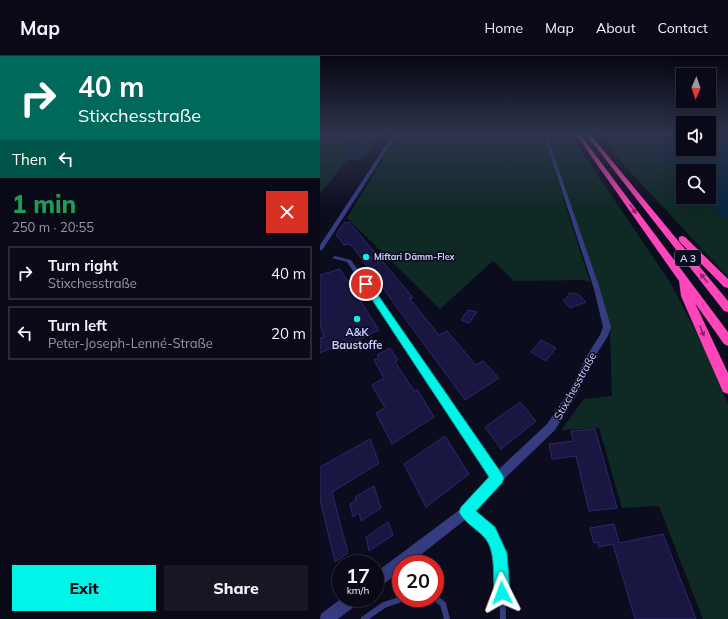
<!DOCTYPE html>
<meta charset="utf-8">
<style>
:root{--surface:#090917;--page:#171724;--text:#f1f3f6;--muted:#999aa1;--line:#292a36;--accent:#00f5e9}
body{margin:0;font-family:Mulish,sans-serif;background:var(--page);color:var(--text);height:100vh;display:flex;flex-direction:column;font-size:15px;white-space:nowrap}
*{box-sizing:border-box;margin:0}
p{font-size:13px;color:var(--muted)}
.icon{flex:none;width:22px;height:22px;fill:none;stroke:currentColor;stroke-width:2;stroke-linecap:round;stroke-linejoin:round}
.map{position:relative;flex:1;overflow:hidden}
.sheet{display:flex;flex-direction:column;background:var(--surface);width:320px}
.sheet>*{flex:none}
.top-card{background:#00695c;color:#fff;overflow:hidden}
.needle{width:26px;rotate:182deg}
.buttons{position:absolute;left:356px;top:12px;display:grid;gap:8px}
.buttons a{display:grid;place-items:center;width:40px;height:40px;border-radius:0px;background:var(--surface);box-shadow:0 4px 16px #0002,0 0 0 1px var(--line);font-size:20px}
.speed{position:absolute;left:12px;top:499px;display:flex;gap:8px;font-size:20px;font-weight:700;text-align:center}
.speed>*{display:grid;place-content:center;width:52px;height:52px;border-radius:50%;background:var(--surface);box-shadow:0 4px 16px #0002,0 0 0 1px var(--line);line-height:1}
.speed small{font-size:10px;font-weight:400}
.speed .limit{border:6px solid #d22;background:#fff;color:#111}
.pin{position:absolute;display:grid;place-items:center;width:34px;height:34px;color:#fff;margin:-17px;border:2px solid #fff;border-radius:50%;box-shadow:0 1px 4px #0007}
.me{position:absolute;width:44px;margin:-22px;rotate:357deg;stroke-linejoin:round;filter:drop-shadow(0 0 3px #0008)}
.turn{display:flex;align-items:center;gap:14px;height:84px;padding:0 12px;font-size:18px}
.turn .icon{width:52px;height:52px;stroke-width:2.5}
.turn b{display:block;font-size:28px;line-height:34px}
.then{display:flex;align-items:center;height:38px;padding:0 12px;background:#0003;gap:8px;font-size:15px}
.round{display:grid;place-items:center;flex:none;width:42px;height:42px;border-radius:0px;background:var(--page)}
.overview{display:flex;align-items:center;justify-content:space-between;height:68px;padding:0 12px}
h1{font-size:24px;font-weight:800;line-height:30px;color:#1e9e55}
.cta{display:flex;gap:8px;margin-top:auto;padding:8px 12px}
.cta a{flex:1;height:46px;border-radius:0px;background:var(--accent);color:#111;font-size:16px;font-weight:800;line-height:46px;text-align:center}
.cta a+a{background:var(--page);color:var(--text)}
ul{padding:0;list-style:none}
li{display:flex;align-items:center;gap:12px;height:54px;margin:0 8px 6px;padding:0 4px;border:2px solid var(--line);border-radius:0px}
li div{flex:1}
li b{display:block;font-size:15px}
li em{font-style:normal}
header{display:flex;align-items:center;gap:24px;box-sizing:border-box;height:56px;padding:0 20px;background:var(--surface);border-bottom:1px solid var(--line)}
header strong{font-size:19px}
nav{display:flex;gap:22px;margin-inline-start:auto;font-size:14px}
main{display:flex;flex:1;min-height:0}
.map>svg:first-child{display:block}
</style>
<header>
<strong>Map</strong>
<nav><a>Home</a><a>Map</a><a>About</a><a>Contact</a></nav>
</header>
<main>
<section class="sheet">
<div class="top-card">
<div class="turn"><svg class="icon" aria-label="right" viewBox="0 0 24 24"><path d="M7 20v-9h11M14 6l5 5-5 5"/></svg><div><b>40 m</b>Stixchesstraße</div></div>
<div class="then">Then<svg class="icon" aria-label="left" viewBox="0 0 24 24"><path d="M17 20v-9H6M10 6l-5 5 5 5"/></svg></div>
</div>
<div class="overview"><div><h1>1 min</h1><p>250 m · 20:55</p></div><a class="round" style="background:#d93025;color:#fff"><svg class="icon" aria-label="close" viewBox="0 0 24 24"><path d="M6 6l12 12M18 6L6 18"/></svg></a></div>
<ul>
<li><svg class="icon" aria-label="right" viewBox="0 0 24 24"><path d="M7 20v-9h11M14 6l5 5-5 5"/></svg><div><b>Turn right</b><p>Stixchesstraße</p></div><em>40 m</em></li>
<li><svg class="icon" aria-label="left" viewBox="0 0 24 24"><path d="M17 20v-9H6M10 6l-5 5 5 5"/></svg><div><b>Turn left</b><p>Peter-Joseph-Lenné-Straße</p></div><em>20 m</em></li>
</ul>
<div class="cta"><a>Exit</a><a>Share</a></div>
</section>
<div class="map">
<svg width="408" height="563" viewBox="0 0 408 563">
<rect width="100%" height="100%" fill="#0c0c1f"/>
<!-- green -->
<path fill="#0f2925" d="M 0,77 L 63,77 L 42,103 L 27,104 L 0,138 Z
M 79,77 L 223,77 L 270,226 L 263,224 L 194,225 L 173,205 L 120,253 L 27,162 Z
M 225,77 L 249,77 L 350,226 L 383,289 L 408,348 L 408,563 L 383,563 L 339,450 L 302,452 L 279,372 L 241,374 L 264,343 L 292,340 L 290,276 L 279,233 Z
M 279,77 L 363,77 L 363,79 L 326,77 L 338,96 L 363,121 L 363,141 L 386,141 L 401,160 L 408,165 L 408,221 L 301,106 Z"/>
<!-- water -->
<path fill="#092641" d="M 326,77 L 363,79 L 363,93 L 389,93 L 389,80 L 408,81 L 408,165 L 401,160 L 386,141 L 389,141 L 389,115 L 363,115 L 363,121 L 324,82 L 322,78 Z"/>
<!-- building -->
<path fill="#191741" stroke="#2c286e" d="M 42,94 L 37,102 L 24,102 L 29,95 Z
M 29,166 L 81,227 L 93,242 L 89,242 L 119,279 L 127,275 L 156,309 L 163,305 L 179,322 L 145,344 L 32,190 L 28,188 L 24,189 L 16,179 L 24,167 Z
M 20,213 L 59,274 L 29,288 L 27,285 L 0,297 L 0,282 L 4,281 L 0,269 L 0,219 Z
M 249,237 L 258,238 L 266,246 L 250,252 L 243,244 L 247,242 Z
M 148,254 L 157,256 L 149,267 L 141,264 Z
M 221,284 L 236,292 L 226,305 L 211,296 Z
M 70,292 L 78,304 L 75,306 L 94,335 L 97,333 L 114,361 L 72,388 L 56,357 L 65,352 L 52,329 L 64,322 L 54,304 L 59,302 L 57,299 Z
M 200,346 L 216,365 L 181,393 L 165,371 Z
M 275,373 L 297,452 L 269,455 L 256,400 L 232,403 L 229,388 L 253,385 L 251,375 Z
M 125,380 L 149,418 L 106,451 L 84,408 Z
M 50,383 L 59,407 L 12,436 L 28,497 L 15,506 L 0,443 L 0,411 Z
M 54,430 L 61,452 L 41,465 L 39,457 L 33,461 L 30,448 L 36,444 L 35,441 Z
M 68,466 L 73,479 L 49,495 L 46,481 Z
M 294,468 L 299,487 L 343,478 L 376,563 L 315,563 L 293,488 L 279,491 L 278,486 L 274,487 L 270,472 Z"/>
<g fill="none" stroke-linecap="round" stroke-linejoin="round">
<!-- path -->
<path stroke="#29b497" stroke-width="1" stroke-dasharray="1 1.5" stroke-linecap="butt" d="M 23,85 L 39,77
M 40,87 L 46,77"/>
<!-- service -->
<path stroke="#353d80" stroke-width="6" d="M 146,456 C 154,461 162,466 168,473 C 187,497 182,535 183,563
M 115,542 L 123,548 L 127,563
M 44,563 L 64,549 L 85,542"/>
<!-- minor -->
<path fill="#353d80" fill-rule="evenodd" d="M 74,77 L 78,77 L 3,193 L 0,195 L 0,189 Z
M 223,77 L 226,77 L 280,233 L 291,271 L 288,280 L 274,302 L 256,340 L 235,374 L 181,426 L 150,460 L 89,508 L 81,508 L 81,514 L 60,531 L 55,533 L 55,517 L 142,452 L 170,421 L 27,206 L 12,202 L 15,200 L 31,204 L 178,414 L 227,368 L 250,334 L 268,298 L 280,279 L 283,271 L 274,233 Z
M 22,542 L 41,542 L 39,547 L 18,563 L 0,563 L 1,558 Z"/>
<!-- motorway -->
<path fill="#ff45ba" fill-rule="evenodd" d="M 255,77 L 259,77 L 408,276 L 408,290 L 404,288 L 375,247 L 408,317 L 408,338 L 403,336 L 361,240 L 359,225 Z
M 265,77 L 269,77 L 408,245 L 408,256 L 404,255 Z
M 362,180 L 365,181 L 408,223 L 408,232 L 404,231 L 359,185 L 359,181 Z"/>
</g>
<!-- one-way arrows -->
<defs><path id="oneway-solid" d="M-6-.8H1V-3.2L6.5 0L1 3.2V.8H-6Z"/></defs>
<g fill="#86286c">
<use href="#oneway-solid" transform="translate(313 153) rotate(54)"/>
<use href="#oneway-solid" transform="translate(384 222) rotate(-128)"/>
<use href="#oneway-solid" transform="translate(382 275) rotate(68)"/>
</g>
<!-- sky -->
<linearGradient id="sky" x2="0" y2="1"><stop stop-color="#070711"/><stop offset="0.5" stop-color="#2e344d"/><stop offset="1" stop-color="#2e344d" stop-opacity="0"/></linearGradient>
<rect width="408" height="155" fill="url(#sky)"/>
<!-- route -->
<path fill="#00f5e9" stroke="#009f97" d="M 43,226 L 49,226 L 182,418 L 184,422 L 182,427 L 156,455 L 175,471 L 187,497 L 190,537 L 187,542 L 182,545 L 176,542 L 174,537 C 173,520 176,492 163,480 C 155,472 144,466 139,456 L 141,451 L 169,421 L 43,230 Z"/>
<!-- markers -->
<g fill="#00f5e9" stroke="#0c0c1f" stroke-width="1.5">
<circle cx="46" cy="201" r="4"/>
<circle cx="37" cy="263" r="4"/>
</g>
<g text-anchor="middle" stroke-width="3" stroke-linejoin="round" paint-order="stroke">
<!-- far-poi labels -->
<g font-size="9" font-weight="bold" fill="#caccff" stroke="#0c0c1f" text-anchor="start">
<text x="54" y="204">Miftari Dämm-Flex</text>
</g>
<!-- shield labels -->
<rect fill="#0c0c1f" stroke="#9192bc" stroke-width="1" x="355" y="194" width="26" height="16" rx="3"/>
<g font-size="10" font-weight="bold" fill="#caccff">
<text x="368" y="206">A 3</text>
</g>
<!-- poi labels -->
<g font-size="11" font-weight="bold" fill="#caccff" stroke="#0c0c1f">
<text x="37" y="280">A&amp;K<tspan x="37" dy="13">Baustoffe</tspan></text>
</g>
<!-- street labels -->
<g font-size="11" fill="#caccff" stroke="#0c0c1f">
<text transform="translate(255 330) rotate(-61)" y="4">Stixchesstraße</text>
</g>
</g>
</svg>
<div class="buttons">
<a><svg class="needle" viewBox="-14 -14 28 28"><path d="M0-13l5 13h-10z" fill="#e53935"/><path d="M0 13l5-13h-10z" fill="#999aa1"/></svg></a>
<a><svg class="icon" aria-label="sound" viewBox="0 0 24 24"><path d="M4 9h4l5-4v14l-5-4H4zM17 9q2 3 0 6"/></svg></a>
<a><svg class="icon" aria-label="search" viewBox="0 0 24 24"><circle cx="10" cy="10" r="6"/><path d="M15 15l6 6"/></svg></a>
</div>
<div class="speed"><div>17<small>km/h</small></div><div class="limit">20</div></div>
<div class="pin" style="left:46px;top:228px;background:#d93025"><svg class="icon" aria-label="arrive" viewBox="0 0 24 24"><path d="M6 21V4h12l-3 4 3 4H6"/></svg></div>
<svg class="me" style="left:182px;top:537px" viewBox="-20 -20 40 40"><path d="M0-17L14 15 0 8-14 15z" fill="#00f5e9" stroke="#fff" stroke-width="4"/></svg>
</div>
</main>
